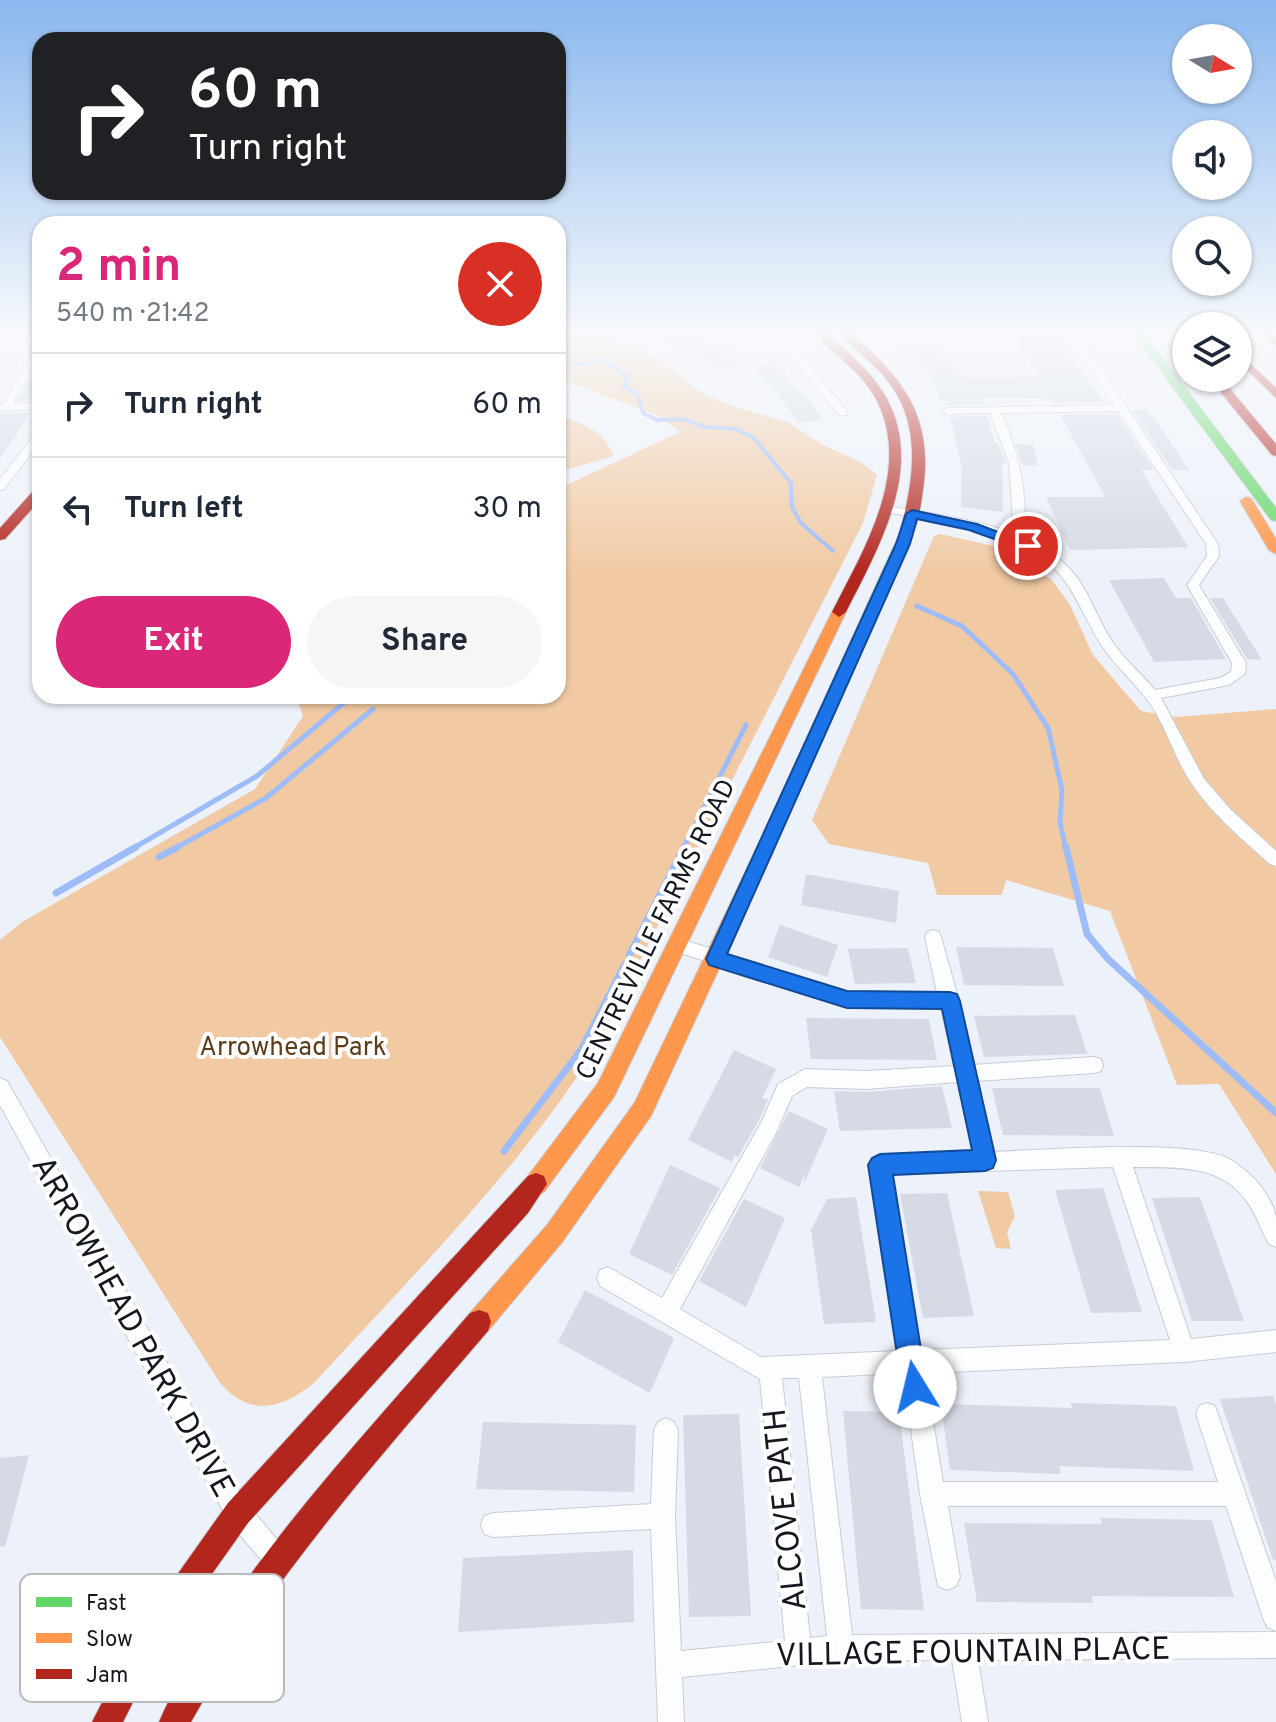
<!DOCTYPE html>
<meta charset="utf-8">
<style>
:root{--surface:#fff;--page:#f6f6f7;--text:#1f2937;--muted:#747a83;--line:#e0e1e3;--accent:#db2777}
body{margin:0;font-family:Overpass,sans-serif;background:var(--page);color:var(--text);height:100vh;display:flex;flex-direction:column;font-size:30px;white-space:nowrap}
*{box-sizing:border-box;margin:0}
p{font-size:26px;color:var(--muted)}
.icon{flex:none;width:44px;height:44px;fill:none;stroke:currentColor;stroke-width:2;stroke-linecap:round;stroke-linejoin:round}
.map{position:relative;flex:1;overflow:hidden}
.drawer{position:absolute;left:32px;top:216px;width:534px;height:488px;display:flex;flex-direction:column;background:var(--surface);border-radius:24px;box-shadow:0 2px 6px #0004}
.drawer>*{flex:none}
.hud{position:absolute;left:32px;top:32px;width:534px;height:168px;border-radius:24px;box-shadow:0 2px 6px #0004;background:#202124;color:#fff;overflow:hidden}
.needle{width:52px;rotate:101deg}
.buttons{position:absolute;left:1172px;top:24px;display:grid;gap:16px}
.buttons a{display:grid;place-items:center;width:80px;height:80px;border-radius:50%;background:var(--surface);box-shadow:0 2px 6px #0004;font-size:40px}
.pin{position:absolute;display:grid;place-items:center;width:68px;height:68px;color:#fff;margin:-34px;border:4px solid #fff;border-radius:50%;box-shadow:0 2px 8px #0007}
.me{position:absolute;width:88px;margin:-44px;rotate:351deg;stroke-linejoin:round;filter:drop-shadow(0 0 6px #0008)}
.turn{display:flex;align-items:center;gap:28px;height:168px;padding:0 24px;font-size:36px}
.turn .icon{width:104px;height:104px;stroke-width:2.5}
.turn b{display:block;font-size:56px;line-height:68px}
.round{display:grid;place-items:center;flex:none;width:84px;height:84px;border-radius:42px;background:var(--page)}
.head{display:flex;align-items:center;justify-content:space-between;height:136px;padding:0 24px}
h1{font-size:48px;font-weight:700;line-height:60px;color:var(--accent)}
.primary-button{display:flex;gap:16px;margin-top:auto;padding:16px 24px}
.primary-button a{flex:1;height:92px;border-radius:48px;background:var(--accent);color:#fff;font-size:32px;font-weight:700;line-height:92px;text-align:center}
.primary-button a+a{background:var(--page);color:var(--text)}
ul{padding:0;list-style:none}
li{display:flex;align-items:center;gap:24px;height:104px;padding:0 24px;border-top:2px solid var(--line)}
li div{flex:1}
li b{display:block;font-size:30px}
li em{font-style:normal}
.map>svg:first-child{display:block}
</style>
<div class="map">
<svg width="1276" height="1722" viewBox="0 0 1276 1722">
<rect width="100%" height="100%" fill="#edf1f9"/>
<!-- green -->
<path fill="#f1caa4" d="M 558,332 L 594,335 L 638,349 L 663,363 L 702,393 L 732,406 L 788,422 L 823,445 L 861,462 L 877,475 L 863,523 L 593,1053 C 515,1174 412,1276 315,1382 C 282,1409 251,1418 220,1383 L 0,1037 L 0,940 L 22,922 L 255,789 L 303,716 L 296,696 L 558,696 L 558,489 L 680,432 L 657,415 L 558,378 Z
M 558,416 C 583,422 604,432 614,456 L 558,472 Z
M 940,534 L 1003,548 L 1052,580 L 1070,605 L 1093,655 L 1141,711 L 1177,717 L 1276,709 L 1276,1174 L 1219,1084 L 1177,1085 L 1110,911 L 1006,880 L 1002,895 L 937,895 L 928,863 L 829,844 L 812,820 L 934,536 Z
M 978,1191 L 1008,1192 L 1015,1216 L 1007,1232 L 1011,1249 L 996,1248 Z"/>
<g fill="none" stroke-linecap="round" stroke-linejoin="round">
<!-- stream-far2 -->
<path stroke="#9ebcf8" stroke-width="4" d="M 558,362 L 587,364 L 602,359 L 628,377 L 623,386 L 638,395 L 643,413 L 657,420 L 683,419 L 705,427 L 735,429 L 753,437 L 791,483 L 792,507 L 801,523 L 833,551"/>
<!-- stream-far1 -->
<path stroke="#9ebcf8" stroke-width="5" d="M 917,606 L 962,626 L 1013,674 L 1048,728 L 1062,790 L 1060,823 L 1066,849
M 385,699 L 387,696
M 132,849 L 257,776 L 352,696
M 174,849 L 266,798 L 373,709
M 683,849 L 746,725"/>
<!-- stream -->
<path stroke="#9ebcf8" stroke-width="7" d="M 1066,847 L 1087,934 L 1108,959 L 1276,1113
M 159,857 L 178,847
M 56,893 L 136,847
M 629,956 L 684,847
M 504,1151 L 581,1050 L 625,964"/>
</g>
<!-- building -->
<path fill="#d5dae4" d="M 646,332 L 682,332 L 742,361 L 723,370 Z
M 1015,332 L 1055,332 L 1103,402 L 1053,403 L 1051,399 L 1018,398 L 982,398 L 984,404 L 947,405 L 947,401 L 941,402 L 930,376 L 901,346 L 931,344 L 964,378 L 1039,377 Z
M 778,362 L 796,391 L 803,391 L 823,420 L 798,423 L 776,390 L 769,383 L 764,384 L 753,364 Z
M 29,381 L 40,381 L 40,396 L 38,400 L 18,401 Z
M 1147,409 L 1169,440 L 1189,470 L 1172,470 L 1132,410 Z
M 30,412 L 17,434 L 0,458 L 0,414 Z
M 1116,414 L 1154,470 L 1141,470 L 1188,547 L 1070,550 L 1046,497 L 1106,497 L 1060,415 Z
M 987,416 L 995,443 L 998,443 L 1006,464 L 1002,463 L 1003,512 L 961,507 L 962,467 L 950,417 Z
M 1016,444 L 1033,445 L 1038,466 L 1022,465 Z
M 1164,578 L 1176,598 L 1191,598 L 1226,659 L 1154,662 L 1109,580 Z
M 1210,598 L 1223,598 L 1262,660 L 1247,659 Z
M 806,874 L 899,891 L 896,923 L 801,905 Z
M 780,925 L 838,945 L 827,977 L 768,957 Z
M 956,947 L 1053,948 L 1064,986 L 964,985 Z
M 908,948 L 916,983 L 855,984 L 848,949 Z
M 1075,1015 L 1087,1054 L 984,1057 L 974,1016 Z
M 806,1018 L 929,1019 L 937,1060 L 811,1059 Z
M 734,1050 L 776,1069 L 762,1098 L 768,1100 L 759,1120 L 738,1157 L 735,1155 L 732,1162 L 688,1140 Z
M 942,1086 L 952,1128 L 840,1131 L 834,1091 L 866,1092 Z
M 992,1088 L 1100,1088 L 1114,1136 L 1003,1135 Z
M 789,1111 L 828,1129 L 805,1181 L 804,1175 L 799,1187 L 760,1168 Z
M 670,1165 L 720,1188 L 672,1275 L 629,1254 Z
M 1103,1188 L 1142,1312 L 1091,1313 L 1055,1190 Z
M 947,1193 L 974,1316 L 923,1318 L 900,1194 Z
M 856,1197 L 876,1322 L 824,1324 L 811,1230 L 827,1199 Z
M 1200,1197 L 1244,1321 L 1192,1321 L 1152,1198 Z
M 744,1199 L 785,1218 L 746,1307 L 699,1281 Z
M 585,1290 L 674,1338 L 650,1393 L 558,1342 Z
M 1273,1396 L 1276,1404 L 1276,1560 L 1273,1560 L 1220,1399 Z
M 1071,1403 L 1176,1406 L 1194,1471 L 1059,1466 L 1061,1474 L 950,1470 L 941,1404 L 1072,1408 Z
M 843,1411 L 899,1412 L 924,1610 L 861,1609 Z
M 739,1414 L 751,1616 L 689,1617 L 683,1415 Z
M 483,1422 L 636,1425 L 634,1492 L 476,1489 Z
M 29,1455 L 5,1547 L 0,1546 L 0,1458 Z
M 1100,1518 L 1212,1520 L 1234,1597 L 1092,1596 L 1093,1603 L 977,1602 L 964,1523 L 1102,1524 Z
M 633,1550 L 634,1622 L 458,1632 L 463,1558 Z"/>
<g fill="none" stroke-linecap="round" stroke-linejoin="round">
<defs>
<path id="street" d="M 719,332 C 746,332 746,355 783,348 L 766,332 L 776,332 L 792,346 L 861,332 L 881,332 L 797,351 L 847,411 L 847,415 L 839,415 L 788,353 C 757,359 742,352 719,332 Z
M 1067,332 L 1076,332 L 1218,544 L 1219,556 L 1199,585 L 1246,663 L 1245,674 L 1229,685 L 1161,698 L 1204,779 L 1231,810 L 1276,851 L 1276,866 L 1270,864 C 1240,837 1208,811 1187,776 C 1173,753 1166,727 1151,705 C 1137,685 1118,669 1104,649 C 1081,616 1074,578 1038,556 C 992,528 937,522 886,512 L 880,509 L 886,506 C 946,516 1025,523 1070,569 C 1090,591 1097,620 1114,644 C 1126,661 1142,674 1155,690 L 1220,678 L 1231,672 L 1232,663 L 1187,585 L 1207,556 L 1206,544 L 1118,411 L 1001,413 C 1017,448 1025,481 1025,520 L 1019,524 L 1013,520 L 1009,463 L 990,413 L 947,414 L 942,411 L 947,408 L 1114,405 Z
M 40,342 L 40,356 L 13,404 L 40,403 L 40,409 L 0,411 L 0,405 L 3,405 L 35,348 L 0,349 L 0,343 Z
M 40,432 L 40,442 L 4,489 L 0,490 L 0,479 L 36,433 Z
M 933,930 L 939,932 L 941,937 L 959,1001 L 972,1065 L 1094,1057 L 1101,1059 L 1103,1065 L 1101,1071 L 1094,1073 L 976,1081 L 993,1152 C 1039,1150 1198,1138 1231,1160 C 1250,1171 1272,1195 1276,1217 C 1276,1226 1276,1238 1276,1247 L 1269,1244 C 1261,1230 1255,1211 1245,1199 C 1217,1163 1175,1168 1133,1167 L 1191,1339 L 1276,1330 L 1276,1352 L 1184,1362 L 925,1373 L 943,1482 L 1218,1482 L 1196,1414 L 1199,1406 L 1207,1403 L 1215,1406 L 1276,1581 L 1276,1631 L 1267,1627 L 1263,1618 L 1226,1506 L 948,1506 L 960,1577 L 956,1586 L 947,1590 L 938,1586 L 920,1494 L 903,1373 L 822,1377 L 852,1635 L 1276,1632 L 1276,1658 L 978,1660 L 988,1722 L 962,1722 L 952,1660 L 841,1661 L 682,1677 L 684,1722 L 658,1722 L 651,1529 L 493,1537 L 484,1534 L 481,1525 L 484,1516 L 493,1513 L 651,1504 L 654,1430 L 658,1422 L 666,1418 L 674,1422 L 678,1430 L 675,1516 L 681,1651 L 785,1641 L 760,1379 L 600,1286 L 597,1278 L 600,1270 L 608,1267 L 662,1298 L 762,1121 L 778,1084 L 805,1069 L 866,1071 L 954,1066 L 941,1008 L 847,1007 L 671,950 L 668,945 L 671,940 L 677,938 L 847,991 L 937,993 L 925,937 L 927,932 ZM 958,1082 L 973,1152 L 880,1155 L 873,1158 L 870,1165 L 899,1351 L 761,1357 L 680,1309 L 776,1133 L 792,1096 L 807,1087 L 866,1089 ZM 1113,1167 L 1170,1340 L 921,1350 L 891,1174 ZM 782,1378 L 799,1378 L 827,1636 L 810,1638 Z
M 0,1078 L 7,1081 L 247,1504 L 286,1550 L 289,1559 L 286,1568 L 277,1571 L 268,1568 L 229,1522 L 0,1105 Z"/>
<path id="fast" d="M 1132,332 L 1143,332 L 1276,508 L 1276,521 L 1271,520 Z
M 906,531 L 913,535 L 772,854 L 769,859 L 757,859 L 754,854 L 899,535 Z"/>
<path id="slow" d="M 1172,332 L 1183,332 L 1186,346 Z
M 1246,497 L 1251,498 L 1276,539 L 1276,554 L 1269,550 L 1240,501 Z
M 839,607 L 846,612 L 614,1097 L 544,1192 L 536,1195 L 528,1192 L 525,1184 L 528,1176 L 598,1083 L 832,612 Z
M 763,847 L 769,849 L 772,854 L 651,1116 L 563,1241 L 488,1331 L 479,1334 L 470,1331 L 467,1322 L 470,1313 L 547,1225 L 635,1102 L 754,854 L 757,849 Z"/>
<path id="jam" d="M 812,332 L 824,332 C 847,351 873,372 887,399 C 925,469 878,548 846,612 L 839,617 L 832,612 C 864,549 913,470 876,399 C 861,371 833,354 812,332 Z
M 837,332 L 849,332 C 903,377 934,417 923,490 C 921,506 918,524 911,538 L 906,539 L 899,535 C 914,480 924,422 883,375 C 868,359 852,347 837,332 Z
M 1260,332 L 1271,332 L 1276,338 L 1276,347 Z
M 1238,352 L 1276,388 L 1276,398 L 1238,361 Z
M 1209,378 L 1221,378 L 1276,444 L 1276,456 L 1272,455 Z
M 40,488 L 40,500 L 5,539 L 0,540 L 0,528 L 35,489 Z
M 536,1173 L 544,1176 L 547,1184 L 528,1213 L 248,1523 L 163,1643 L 123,1722 L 92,1722 L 143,1623 L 228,1503 L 528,1176 Z
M 479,1310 L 488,1313 L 491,1322 L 488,1331 C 381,1456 271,1577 191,1722 L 159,1722 C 173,1688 194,1657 214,1627 C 288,1514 382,1415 470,1313 Z"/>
</defs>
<!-- street casing -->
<use href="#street" stroke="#c8ccd4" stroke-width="2"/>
<!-- fast casing -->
<use href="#fast" stroke="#c8ccd4" stroke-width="2"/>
<!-- slow casing -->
<use href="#slow" stroke="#c8ccd4" stroke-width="2"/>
<!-- jam casing -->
<use href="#jam" stroke="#c8ccd4" stroke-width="2"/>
<!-- street -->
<use href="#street" fill="#fcfdfe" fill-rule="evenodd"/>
<!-- fast -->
<use href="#fast" fill="#63d668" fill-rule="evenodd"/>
<!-- slow -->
<use href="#slow" fill="#ff974d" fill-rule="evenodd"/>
<!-- jam -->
<use href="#jam" fill="#b3261e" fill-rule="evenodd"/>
</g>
<!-- sky -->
<linearGradient id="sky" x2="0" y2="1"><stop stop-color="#8ab7ee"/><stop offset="0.58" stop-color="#f7f9fc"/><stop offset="1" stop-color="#f7f9fc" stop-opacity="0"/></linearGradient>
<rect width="1276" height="573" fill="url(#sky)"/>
<!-- route -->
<path fill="#1a73e8" stroke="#114b97" stroke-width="2" d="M 912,510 L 977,524 L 1035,546 L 1028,551 L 969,530 L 917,519 L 910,544 L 727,954 L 847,991 L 950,992 L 957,994 L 960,1001 L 996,1160 L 993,1168 L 985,1171 L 893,1175 L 927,1387 L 924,1397 L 915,1400 L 905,1397 L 902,1387 L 868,1165 L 872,1158 L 880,1154 L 972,1150 L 942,1009 L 847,1008 L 709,965 L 706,959 L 896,544 L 906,514 Z"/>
<g text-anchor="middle" stroke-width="8" stroke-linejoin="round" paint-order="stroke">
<!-- street labels -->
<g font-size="26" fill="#141820" stroke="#fff">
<text transform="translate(655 929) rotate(-64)" y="9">CENTREVILLE FARMS ROAD</text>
</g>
<!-- park labels -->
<g font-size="26" fill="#5b3d1c" stroke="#fff">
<text x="293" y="1055">Arrowhead Park</text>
</g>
<!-- near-street labels -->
<g font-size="32" fill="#141820" stroke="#fff">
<text transform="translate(134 1326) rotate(61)" y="11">ARROWHEAD PARK DRIVE</text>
<text transform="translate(784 1510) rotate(-96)" y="11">ALCOVE PATH</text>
<text transform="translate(973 1651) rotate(-1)" y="11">VILLAGE FOUNTAIN PLACE</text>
</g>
</g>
<!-- legend -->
<rect x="20" y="1574" width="264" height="128" rx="12" fill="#fff" stroke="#b8babc" stroke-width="2"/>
<rect x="36" y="1597" width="36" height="10" fill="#63d668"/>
<rect x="36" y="1633" width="36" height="10" fill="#ff974d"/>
<rect x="36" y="1669" width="36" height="10" fill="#b3261e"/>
<g font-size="22" fill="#141820">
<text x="86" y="1610">Fast</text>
<text x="86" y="1646">Slow</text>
<text x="86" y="1682">Jam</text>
</g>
</svg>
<div class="buttons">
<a><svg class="needle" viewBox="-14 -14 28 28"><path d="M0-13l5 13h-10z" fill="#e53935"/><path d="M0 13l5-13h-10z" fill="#747a83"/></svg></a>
<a><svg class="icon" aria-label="sound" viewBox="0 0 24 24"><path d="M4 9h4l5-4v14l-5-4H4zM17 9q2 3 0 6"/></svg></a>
<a><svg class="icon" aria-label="search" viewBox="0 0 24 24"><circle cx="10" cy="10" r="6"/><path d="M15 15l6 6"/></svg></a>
<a><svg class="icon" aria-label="layers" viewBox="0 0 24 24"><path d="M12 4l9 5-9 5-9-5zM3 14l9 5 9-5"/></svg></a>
</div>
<div class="pin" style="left:1028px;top:546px;background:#d93025"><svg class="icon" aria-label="arrive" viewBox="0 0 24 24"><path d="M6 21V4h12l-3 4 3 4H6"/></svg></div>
<svg class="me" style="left:915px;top:1387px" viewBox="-20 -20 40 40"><circle r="19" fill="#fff"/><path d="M0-13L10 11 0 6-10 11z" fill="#1a73e8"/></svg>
<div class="hud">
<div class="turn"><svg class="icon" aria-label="right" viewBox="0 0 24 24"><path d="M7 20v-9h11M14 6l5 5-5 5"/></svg><div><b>60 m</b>Turn right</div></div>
</div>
<section class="drawer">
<div class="head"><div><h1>2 min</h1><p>540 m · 21:42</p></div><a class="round" style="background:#d93025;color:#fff"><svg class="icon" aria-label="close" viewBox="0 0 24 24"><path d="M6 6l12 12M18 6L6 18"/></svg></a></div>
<ul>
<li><svg class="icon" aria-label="right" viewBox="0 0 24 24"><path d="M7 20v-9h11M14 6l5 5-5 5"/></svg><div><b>Turn right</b></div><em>60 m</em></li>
<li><svg class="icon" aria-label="left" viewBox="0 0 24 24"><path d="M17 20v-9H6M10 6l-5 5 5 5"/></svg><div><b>Turn left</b></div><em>30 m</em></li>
</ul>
<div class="primary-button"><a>Exit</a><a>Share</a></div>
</section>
</div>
